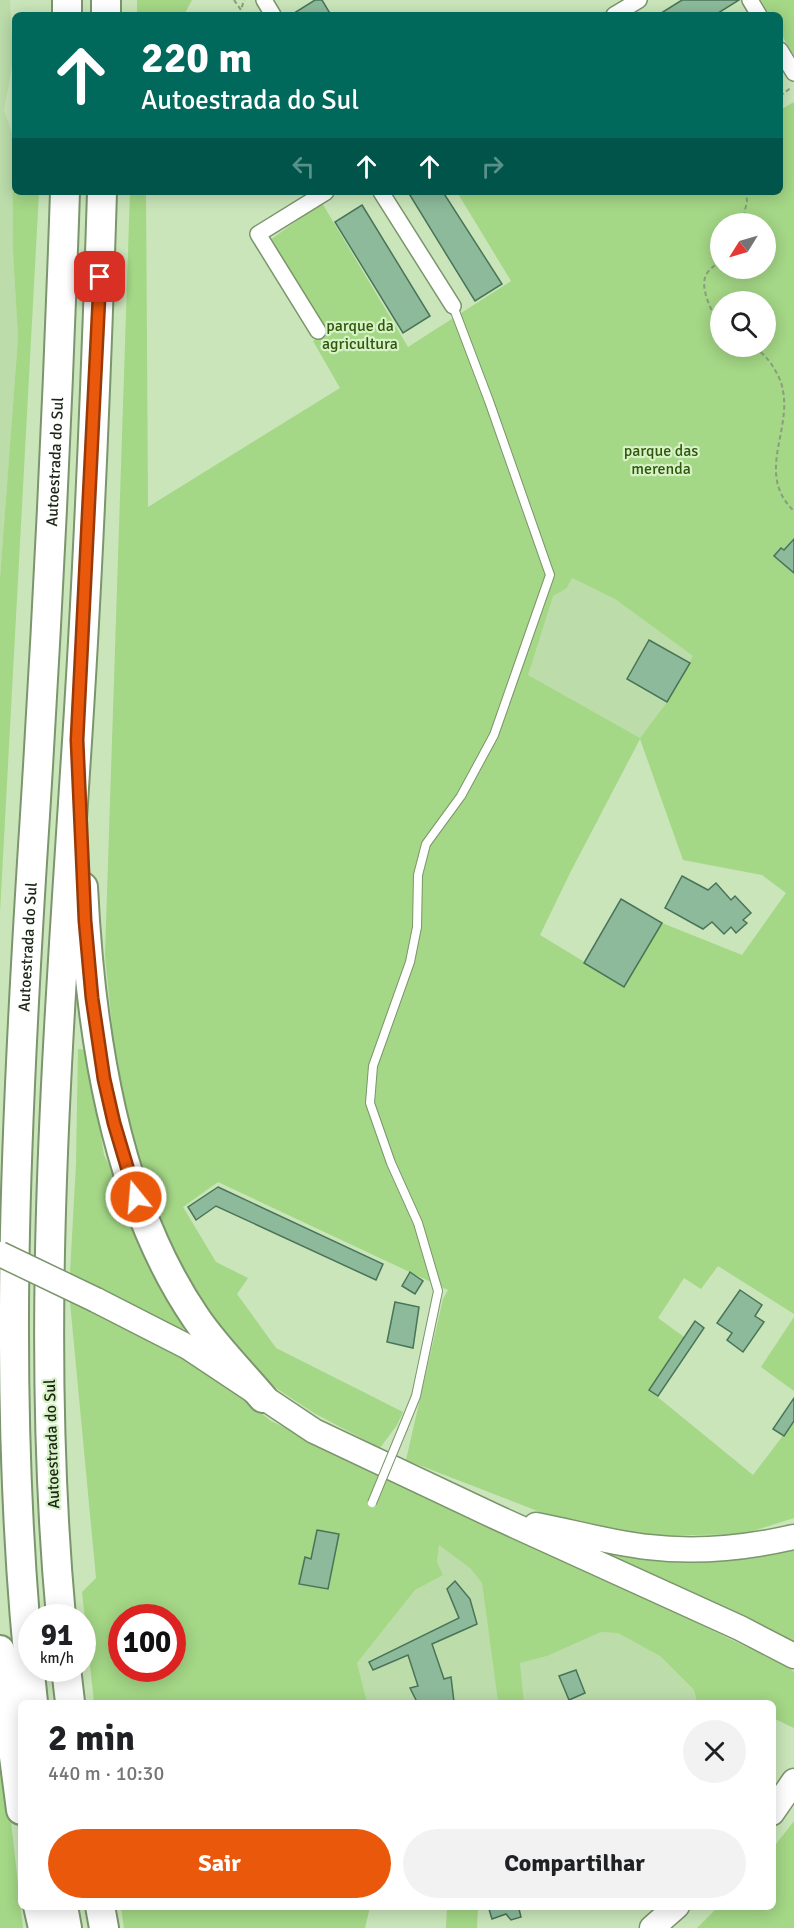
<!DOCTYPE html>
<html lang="pt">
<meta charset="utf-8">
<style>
:root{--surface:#fff;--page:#f2f2f2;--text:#202124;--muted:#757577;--accent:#ea580c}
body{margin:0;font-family:Signika,sans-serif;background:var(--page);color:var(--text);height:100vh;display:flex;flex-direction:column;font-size:22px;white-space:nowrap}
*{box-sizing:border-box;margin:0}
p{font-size:20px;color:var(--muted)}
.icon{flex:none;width:33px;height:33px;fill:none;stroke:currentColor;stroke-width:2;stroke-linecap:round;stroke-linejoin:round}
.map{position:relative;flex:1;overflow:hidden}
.details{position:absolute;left:18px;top:1700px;width:758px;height:210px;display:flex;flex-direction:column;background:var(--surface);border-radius:9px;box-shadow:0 3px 15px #0003}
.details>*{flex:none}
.banner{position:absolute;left:12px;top:12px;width:771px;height:183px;border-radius:9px;box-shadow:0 3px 15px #0003;background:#00695c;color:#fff;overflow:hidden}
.needle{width:39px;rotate:233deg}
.tools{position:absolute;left:710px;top:213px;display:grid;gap:12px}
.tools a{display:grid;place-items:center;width:66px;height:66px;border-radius:50%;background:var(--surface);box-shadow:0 3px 15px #0003;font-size:30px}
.speed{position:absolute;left:18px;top:1604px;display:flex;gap:12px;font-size:30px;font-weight:700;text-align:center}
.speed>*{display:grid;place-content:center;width:78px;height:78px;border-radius:50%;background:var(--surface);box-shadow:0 3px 15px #0003;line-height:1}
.speed small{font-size:15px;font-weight:400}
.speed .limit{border:9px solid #d22;background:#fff;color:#111}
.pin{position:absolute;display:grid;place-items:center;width:51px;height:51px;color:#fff;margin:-26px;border-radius:12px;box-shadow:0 3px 9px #0006}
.me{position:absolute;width:66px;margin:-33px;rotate:343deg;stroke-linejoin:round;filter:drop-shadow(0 0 4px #0008)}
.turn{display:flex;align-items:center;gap:21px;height:126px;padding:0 30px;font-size:27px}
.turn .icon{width:78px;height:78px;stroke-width:2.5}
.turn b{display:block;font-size:42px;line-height:51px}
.lanes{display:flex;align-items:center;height:57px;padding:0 30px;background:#0003;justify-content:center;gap:30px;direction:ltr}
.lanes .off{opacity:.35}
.round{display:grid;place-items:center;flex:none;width:63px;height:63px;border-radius:32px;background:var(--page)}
.head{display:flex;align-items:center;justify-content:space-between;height:102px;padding:0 30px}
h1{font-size:36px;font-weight:700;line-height:45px}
.cta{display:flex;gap:12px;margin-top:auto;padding:12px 30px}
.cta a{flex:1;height:69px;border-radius:36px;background:var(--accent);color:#fff;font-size:24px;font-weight:700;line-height:69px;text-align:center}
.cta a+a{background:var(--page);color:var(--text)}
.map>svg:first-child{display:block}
</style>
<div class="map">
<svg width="794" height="1928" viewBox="0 0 794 1928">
<rect width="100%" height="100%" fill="#c9e5b9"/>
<!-- built -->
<path fill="#bcdcaa" d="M 0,0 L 10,0 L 13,61 L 4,110 L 12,133 L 13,251 L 18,338 L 0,579 Z
M 572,578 L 615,599 L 693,656 L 667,702 L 640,738 L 527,675 L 553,595 L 567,588 Z
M 439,1544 L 470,1568 L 482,1583 L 498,1702 L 367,1702 L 357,1663 L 415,1590 L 443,1575 L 437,1562 Z
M 601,1632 L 618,1633 L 660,1656 L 694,1690 L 697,1702 L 524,1702 L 520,1663 L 547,1656 Z"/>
<!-- green -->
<path fill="#a4d786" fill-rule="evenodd" d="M 137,0 L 192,0 L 184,15 L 137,15 Z
M 761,0 L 794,0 L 794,56 L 780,32 L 780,15 L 770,15 Z
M 794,102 L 794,1314 L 718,1266 L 701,1289 L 684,1278 L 658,1318 L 684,1337 L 649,1390 L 753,1475 L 794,1421 L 794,1518 L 743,1534 L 645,1536 L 553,1517 L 406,1460 L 443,1299 L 448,1290 L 218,1182 L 183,1207 L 216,1262 L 248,1278 L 237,1294 L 276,1348 L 403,1412 L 397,1425 L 380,1448 L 314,1413 L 256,1375 L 211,1326 L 147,1202 L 119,1096 L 105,955 L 130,192 L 146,192 L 148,507 L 340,388 L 313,341 L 326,333 L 270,240 L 322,203 L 408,347 L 511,281 L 457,192 L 780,192 L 780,110 ZM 720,224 L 765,224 L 765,268 L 720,268 ZM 720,302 L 765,302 L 765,346 L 720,346 ZM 572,578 L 615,599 L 693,656 L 667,702 L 640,738 L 528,675 L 553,596 L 567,588 ZM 640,739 L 683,860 L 762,875 L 786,893 L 742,955 L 662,923 L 624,986 L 540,935 L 570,873 Z
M 15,131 L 15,192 L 39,192 L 0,912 L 0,579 L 18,338 L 13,251 L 12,133 Z
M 78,1049 L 87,1050 L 104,1155 L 116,1179 L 142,1249 L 185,1325 L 182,1332 L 70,1273 L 76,1164 Z
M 70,1302 L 194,1360 L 271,1421 L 424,1493 L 443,1500 L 788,1667 L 794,1672 L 794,1728 L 775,1719 L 773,1721 L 772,1702 L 697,1702 L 694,1690 L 660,1656 L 618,1633 L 601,1632 L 547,1656 L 520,1663 L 524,1702 L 498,1702 L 482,1583 L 470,1568 L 439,1545 L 437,1562 L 443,1575 L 415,1590 L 357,1663 L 367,1702 L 94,1702 L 82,1592 L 96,1578 ZM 122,1617 L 172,1617 L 172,1668 L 122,1668 Z
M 794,1317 L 794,1391 L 761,1367 Z
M 794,1544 L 794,1647 L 600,1552 L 596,1547 Z
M 0,1724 L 22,1919 L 23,1928 L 0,1928 Z
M 794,1821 L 794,1928 L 697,1928 L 718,1907 L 772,1906 L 773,1848 Z
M 121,1907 L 121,1906 L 370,1907 L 365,1928 L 124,1928 Z
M 447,1907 L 478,1907 L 477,1928 L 446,1928 Z"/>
<!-- building -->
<path fill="#8cba9a" stroke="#497458" stroke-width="1.5" d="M 315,0 L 322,0 L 331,15 L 291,15 Z
M 682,0 L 739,0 L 715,15 L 658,15 Z
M 408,192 L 443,192 L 502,284 L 475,301 Z
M 362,205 L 430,316 L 403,333 L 335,222 Z
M 794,539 L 794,573 L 774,556 L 781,548 L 784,550 Z
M 649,640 L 690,663 L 667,702 L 627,679 Z
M 682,876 L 708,890 L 716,883 L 731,900 L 735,896 L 751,913 L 743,920 L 747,923 L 736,933 L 731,927 L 724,934 L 712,922 L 703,929 L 665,908 Z
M 621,899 L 662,923 L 624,987 L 584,963 Z
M 218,1187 L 383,1264 L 376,1280 L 216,1206 L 196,1220 L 188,1207 Z
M 410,1272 L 423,1281 L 415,1294 L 402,1286 Z
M 740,1290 L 762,1305 L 755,1316 L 764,1322 L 743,1352 L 727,1340 L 732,1333 L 717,1323 Z
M 395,1302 L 419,1307 L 413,1348 L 387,1342 Z
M 695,1321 L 704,1328 L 658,1396 L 649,1390 Z
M 794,1398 L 794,1421 L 784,1436 L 773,1429 Z
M 317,1530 L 339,1534 L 328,1589 L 299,1584 L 305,1557 L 311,1559 Z
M 455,1581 L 470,1599 L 477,1624 L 432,1644 L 444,1679 L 451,1677 L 454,1702 L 417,1702 L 410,1688 L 418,1686 L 408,1655 L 373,1670 L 369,1662 L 459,1618 L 447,1589 Z
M 576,1670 L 585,1693 L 569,1700 L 559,1676 Z
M 488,1906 L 522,1906 L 519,1909 L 521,1917 L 511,1920 L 506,1914 L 492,1919 Z"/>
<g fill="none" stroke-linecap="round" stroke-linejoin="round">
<defs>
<path id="service" d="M 403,1428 L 416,1396 L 438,1291 L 418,1223 L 391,1163 L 370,1103 L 373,1066 L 410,962 L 417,927 L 418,875 L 426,844 L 461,796 L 494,735 L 550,575 L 489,401 L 453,306"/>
<path id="minor" d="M 264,0 L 273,15
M 750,0 L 759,15
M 614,15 L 639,0
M 780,50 L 794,73
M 381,192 L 453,306
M 318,331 L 258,234 L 326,192"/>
<path id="primary" d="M 96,1300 L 188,1347 L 314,1431 L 496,1517 L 740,1628 L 794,1656
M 536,1525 C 573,1532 611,1543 648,1547 C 697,1553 746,1548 794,1537
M 772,1813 L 794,1781
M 652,1928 L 677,1906"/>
<g id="motorway">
<path d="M 67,0 L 67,15"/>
<path d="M 106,0 L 106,15"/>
<path d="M 83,887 C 90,1029 114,1198 196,1318 C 214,1345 242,1373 263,1398"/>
<path d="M 61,1617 C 35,1334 57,1055 75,772 C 88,579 96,385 102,192"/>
<path d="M 0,1650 L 21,1810"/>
<path d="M 66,1668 L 70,1702"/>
<path id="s1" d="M 33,1702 C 0,1409 16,1109 35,815 C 48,607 58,400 65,192"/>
<path d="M 38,1906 L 43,1928"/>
<path d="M 63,1906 L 67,1928"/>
<path d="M 100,1906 L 104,1928"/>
</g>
</defs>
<!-- service casing -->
<use href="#service" stroke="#7b956c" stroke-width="10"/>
<!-- minor casing -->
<use href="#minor" stroke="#7b956c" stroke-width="18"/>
<!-- primary casing -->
<use href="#primary" stroke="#7b956c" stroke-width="27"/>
<!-- motorway casing -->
<use href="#motorway" stroke="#7b956c" stroke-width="32"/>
<!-- path -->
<path stroke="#899e7c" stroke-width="2" stroke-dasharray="4.5 3" stroke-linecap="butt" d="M 234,0 L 241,10 L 244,0
M 780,96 L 792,87
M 742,224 L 747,201 L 746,192
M 720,260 C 716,265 709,269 706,275 C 699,290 714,314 720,328
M 747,346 C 759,349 765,355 772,365 C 777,373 782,382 783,391 C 791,432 756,475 794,511"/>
<!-- service -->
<use href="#service" stroke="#fff" stroke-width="8"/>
<!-- minor -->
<use href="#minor" stroke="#fff" stroke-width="15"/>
<!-- primary -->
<use href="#primary" stroke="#fff" stroke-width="24"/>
<!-- motorway -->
<use href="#motorway" stroke="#fff" stroke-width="28"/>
<defs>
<path id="service-bridge" d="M 372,1503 L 403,1428"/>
<path id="primary-bridge" d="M 0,1254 L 96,1300"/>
</defs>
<!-- service-bridge casing -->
<use href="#service-bridge" stroke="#7b956c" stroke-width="10" stroke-linecap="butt"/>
<!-- primary-bridge casing -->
<use href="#primary-bridge" stroke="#7b956c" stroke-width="27" stroke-linecap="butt"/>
<!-- service-bridge -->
<use href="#service-bridge" stroke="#fff" stroke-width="8"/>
<!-- primary-bridge -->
<use href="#primary-bridge" stroke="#fff" stroke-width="24"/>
</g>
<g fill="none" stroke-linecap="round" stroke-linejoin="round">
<defs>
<path id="route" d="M 100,277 L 77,740 L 85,921 L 92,998 L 104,1079 L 114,1123 L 136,1197"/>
</defs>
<!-- route casing -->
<use href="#route" stroke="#983908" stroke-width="15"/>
<!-- route -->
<use href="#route" stroke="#ea580c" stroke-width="10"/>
</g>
<g text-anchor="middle" stroke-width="4.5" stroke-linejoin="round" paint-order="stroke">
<!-- park labels -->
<g font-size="16" fill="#2f580b" stroke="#d6f2c6">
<text x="360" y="331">parque da<tspan x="360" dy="18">agricultura</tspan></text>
<text x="661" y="456">parque das<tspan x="661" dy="18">merenda</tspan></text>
</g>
<!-- street labels -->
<g font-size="16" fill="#1c2616" stroke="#d6f2c6">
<text dy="6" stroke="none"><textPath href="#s1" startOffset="1242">Autoestrada do Sul</textPath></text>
<text dy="6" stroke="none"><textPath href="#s1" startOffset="756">Autoestrada do Sul</textPath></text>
<text transform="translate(51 1444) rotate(-92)" y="6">Autoestrada do Sul</text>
</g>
</g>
</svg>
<div class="tools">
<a><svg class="needle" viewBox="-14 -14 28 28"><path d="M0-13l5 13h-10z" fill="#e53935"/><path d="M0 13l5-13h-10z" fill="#757577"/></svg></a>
<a><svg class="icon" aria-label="search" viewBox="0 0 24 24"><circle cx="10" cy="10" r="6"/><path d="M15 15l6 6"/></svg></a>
</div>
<div class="speed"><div>91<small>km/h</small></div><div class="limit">100</div></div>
<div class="pin" style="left:100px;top:277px;background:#d93025"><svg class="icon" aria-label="arrive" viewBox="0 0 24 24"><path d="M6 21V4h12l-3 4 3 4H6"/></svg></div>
<svg class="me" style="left:136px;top:1197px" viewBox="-20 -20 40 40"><circle r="17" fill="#ea580c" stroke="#fff" stroke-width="3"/><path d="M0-11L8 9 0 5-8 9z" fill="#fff"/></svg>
<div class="banner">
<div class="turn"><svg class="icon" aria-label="ahead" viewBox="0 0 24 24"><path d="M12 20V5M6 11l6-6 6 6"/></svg><div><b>220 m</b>Autoestrada do Sul</div></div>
<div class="lanes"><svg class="icon off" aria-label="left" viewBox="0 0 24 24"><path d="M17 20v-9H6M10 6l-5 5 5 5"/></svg><svg class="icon" aria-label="ahead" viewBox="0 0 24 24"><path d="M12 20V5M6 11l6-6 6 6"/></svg><svg class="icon" aria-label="ahead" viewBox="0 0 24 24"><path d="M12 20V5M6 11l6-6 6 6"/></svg><svg class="icon off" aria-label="right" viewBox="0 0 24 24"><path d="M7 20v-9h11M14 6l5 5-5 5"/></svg></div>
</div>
<section class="details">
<div class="head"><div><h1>2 min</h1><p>440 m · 10:30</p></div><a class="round"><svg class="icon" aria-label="close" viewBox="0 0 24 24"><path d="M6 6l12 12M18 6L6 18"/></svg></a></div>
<div class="cta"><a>Sair</a><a>Compartilhar</a></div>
</section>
</div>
